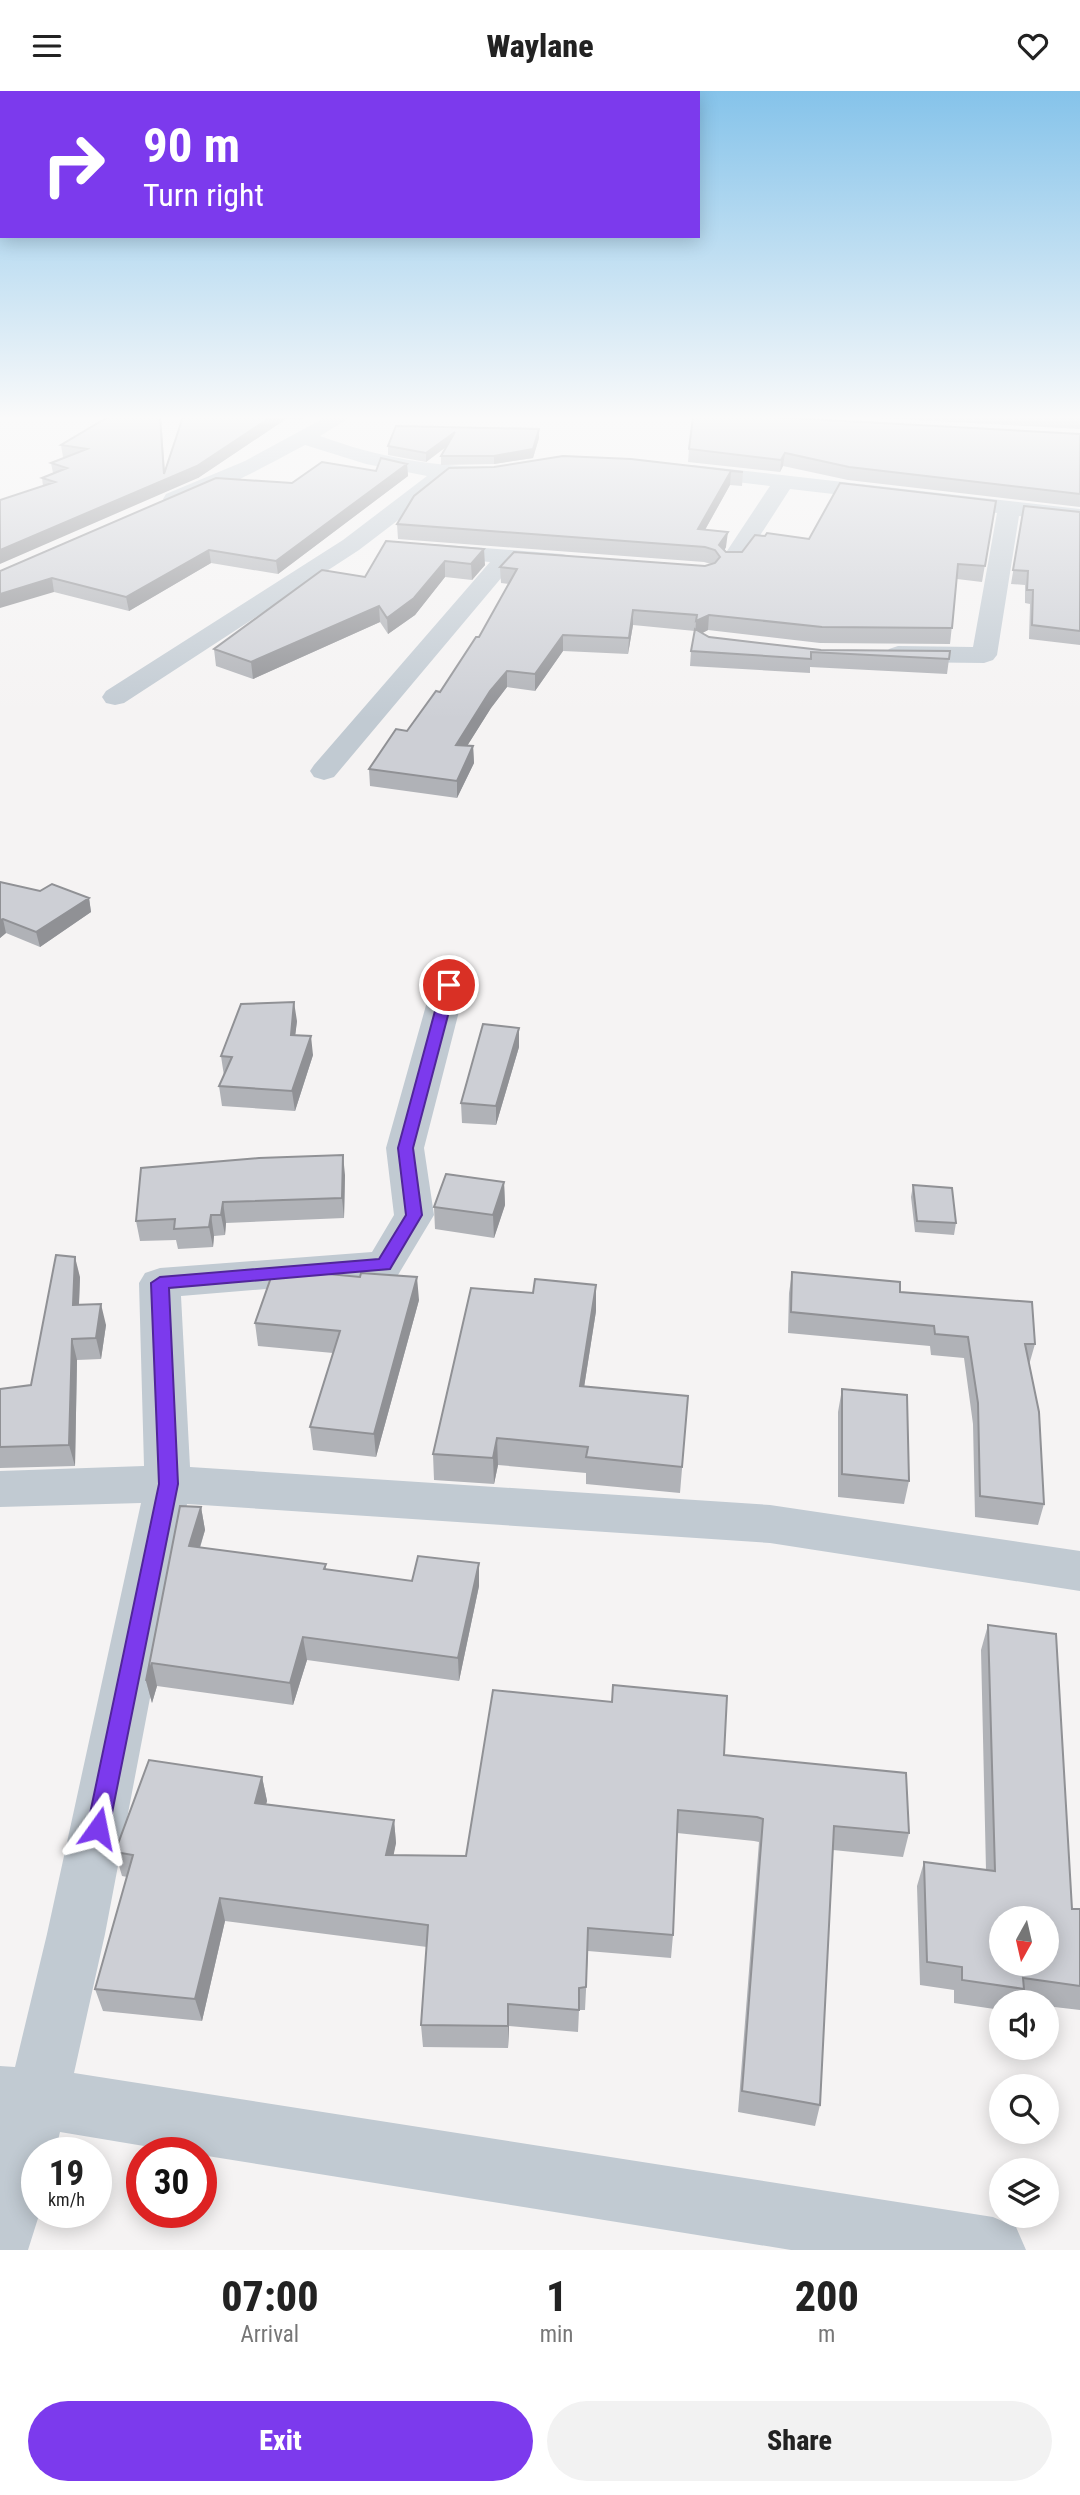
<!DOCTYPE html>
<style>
:root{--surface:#fff;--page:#f2f2f2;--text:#222;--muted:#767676;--accent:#7c3aed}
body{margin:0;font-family:"Roboto Condensed",sans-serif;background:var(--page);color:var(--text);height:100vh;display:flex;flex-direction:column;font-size:26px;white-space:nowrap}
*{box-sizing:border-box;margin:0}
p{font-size:23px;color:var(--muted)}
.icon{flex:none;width:38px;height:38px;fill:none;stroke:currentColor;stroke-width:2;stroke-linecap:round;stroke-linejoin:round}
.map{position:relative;height:2159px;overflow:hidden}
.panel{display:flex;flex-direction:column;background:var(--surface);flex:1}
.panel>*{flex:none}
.hud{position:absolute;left:0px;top:0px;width:700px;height:147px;box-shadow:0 4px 18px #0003;background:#7c3aed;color:#fff;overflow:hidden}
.needle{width:46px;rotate:188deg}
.buttons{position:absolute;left:989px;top:1815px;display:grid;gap:14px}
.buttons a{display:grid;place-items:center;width:70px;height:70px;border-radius:50%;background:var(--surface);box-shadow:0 4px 18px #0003;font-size:35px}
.speed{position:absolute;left:21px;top:2046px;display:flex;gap:14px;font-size:35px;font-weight:700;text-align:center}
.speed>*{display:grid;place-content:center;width:91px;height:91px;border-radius:50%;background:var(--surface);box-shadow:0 4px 18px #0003;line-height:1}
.speed small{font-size:18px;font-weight:400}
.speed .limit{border:10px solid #d22;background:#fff;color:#111}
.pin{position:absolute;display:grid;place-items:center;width:60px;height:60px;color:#fff;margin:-30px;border:4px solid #fff;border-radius:50%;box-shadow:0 2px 7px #0007}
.me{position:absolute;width:77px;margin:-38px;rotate:12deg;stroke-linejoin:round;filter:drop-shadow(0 0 5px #0008)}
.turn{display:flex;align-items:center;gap:24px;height:147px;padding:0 28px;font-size:32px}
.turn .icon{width:91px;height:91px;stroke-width:2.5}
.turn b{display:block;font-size:49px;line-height:60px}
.eta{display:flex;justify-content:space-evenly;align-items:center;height:119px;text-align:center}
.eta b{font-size:42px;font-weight:800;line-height:49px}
.cta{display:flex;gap:14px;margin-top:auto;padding:14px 28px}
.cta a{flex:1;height:80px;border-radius:42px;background:var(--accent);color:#fff;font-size:28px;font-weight:800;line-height:80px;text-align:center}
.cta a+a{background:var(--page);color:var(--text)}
header{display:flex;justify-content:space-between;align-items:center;height:91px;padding:0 28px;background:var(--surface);font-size:32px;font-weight:800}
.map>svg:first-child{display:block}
</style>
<header><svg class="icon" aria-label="menu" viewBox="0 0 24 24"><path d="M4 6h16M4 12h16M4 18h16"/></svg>Waylane<svg class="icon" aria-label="heart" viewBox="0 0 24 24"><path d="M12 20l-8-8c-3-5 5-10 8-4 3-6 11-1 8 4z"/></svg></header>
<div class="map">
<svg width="1080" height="2159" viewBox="0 0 1080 2159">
<rect width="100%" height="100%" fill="#f5f3f3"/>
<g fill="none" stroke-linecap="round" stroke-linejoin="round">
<!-- minor -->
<path fill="#c1cad2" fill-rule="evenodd" d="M 326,326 L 351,326 L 320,345 C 377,366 433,376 494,376 L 502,377 L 505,382 L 502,387 L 452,388 L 359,459 L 124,612 L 115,614 L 106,612 L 102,606 L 106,600 L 343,449 L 427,385 L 366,373 L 305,354 C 280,367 190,418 166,413 L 163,408 L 166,403 L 245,370 Z
M 693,374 L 1080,418 L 1080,432 L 1019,425 L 997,564 L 993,569 L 984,572 L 898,571 L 889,568 L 885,563 L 889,558 L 898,555 L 973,556 L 997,422 L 790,398 L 741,474 L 725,474 L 721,469 L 770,395 L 685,385 L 682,380 L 685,375 Z
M 433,453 L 562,463 L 570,465 L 574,470 L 570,475 L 562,477 L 513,473 L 334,686 L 324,689 L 314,686 L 310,680 L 314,674 L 490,471 L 425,465 L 421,460 L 425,455 Z
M 449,883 L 461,886 L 466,893 L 424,1057 L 434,1124 L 398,1184 L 384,1188 L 181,1205 L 190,1376 L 770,1414 L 1080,1460 L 1080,1500 L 770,1452 L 187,1413 L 105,1843 L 74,1982 L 993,2126 L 1016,2136 L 1026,2159 L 791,2159 L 201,2064 L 201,2062 L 186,2062 L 60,2041 L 55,2062 L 37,2062 L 37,2121 L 40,2121 L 28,2159 L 0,2159 L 0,1975 L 15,1976 L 47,1843 L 141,1412 L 0,1416 L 0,1380 L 144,1375 L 139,1192 L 145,1182 L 160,1177 L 372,1161 L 394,1124 L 386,1057 L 432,893 L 437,886 Z"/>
</g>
<!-- wall -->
<path fill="#b0b2b7" d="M 161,326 L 165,382 L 183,326 L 304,326 L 302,329 L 286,328 L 198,387 L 43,395 L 42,387 L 53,382 L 51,372 L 66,366 L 63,366 L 61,354 Z
M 861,326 L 1080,326 L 1080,338 Z
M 1080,343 L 1080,416 L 848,389 L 783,375 L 780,381 L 688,371 L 689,358 Z
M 539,347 L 533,367 L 494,373 L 441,374 L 441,365 L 446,356 L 426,371 L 388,364 L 388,355 Z
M 563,365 L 743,381 L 742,395 L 730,394 L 705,439 L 726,456 L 724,460 L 726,461 L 742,461 L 996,410 L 982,491 L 957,488 L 950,553 L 820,552 L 708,539 L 702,542 L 709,546 L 821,559 L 949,568 L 947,583 L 810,576 L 810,582 L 690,575 L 691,560 L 695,540 L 633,534 L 628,563 L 563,560 L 535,600 L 507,596 L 491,617 L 467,655 L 473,655 L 474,672 L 457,707 L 370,695 L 369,678 L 407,640 L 440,601 L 479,546 L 509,493 L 501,492 L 500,476 L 705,475 L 711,473 L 704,471 L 398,448 L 397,433 L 494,376 Z
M 407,373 L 408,385 L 278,483 L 211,472 L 129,520 L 54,501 L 0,480 L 292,392 L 376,380 Z
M 1024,415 L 1080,421 L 1080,554 L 1029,548 L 1030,513 L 1025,512 L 1025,494 L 1011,493 Z
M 386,450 L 485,474 L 472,489 L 445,486 L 415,524 L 388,543 L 380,531 L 253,588 L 216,575 L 214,558 L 365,486 Z
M 0,791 L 40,800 L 89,807 L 91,821 L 40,856 L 6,842 L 0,847 Z
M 297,930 L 295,944 L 313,964 L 295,1020 L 222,1015 L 219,995 L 224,985 L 221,965 Z
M 519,937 L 519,956 L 496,1034 L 462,1032 L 461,1012 Z
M 345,1084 L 344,1127 L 226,1132 L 225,1144 L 214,1145 L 213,1156 L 178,1158 L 176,1149 L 140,1150 L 136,1130 Z
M 504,1091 L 505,1114 L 494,1147 L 435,1138 L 434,1116 Z
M 913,1094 L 956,1132 L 954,1144 L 915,1141 L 911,1106 Z
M 792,1181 L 900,1201 L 1035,1253 L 1029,1274 L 1044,1413 L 1038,1434 L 975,1426 L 973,1333 L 964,1267 L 931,1264 L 930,1255 L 788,1242 L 789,1202 Z
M 80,1186 L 79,1214 L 106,1234 L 101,1268 L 77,1269 L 75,1375 L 0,1377 L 0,1298 L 31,1294 Z
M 360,1186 L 419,1209 L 376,1366 L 313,1359 L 310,1336 L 333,1262 L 258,1255 L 255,1232 Z
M 596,1220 L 584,1296 L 688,1305 L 680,1402 L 586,1393 L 586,1382 L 498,1374 L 494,1393 L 434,1389 L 433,1363 Z
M 842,1298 L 909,1390 L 904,1413 L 838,1406 L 838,1321 Z
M 201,1416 L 205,1439 L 200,1457 L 326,1473 L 326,1478 L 412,1490 L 479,1472 L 479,1495 L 459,1590 L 307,1569 L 293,1614 L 157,1595 L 152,1612 L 146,1590 Z
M 988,1534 L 1072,1818 L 1080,1818 L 1080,1919 L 1046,1915 L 1046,1911 L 1001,1911 L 1001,1919 L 954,1912 L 954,1899 L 920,1894 L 917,1795 L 924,1771 L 986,1779 L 981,1559 Z
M 724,1664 L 909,1742 L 903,1766 L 833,1759 L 820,2014 L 815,2035 L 738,2021 L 759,1751 L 754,1750 L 677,1742 L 673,1844 L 671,1867 L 588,1860 L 585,1919 L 579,1919 L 578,1941 L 509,1935 L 508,1957 L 423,1956 L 421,1934 L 427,1856 L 225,1830 L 202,1930 L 103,1920 L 95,1898 L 127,1786 L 122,1785 L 115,1761 L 262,1686 L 267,1710 L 266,1713 L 394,1729 L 396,1752 L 393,1764 L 466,1765 Z"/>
<!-- shaded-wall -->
<path fill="#909195" d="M 160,326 L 165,388 L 271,326 L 286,326 L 286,328 L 198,387 L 0,473 L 0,459 Z
M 539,338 L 539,347 L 533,367 L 494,373 L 494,365 Z
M 455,341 L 455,349 L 426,371 L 426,362 Z
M 785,362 L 783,375 L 780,381 L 781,369 Z
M 407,373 L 408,385 L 278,483 L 276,470 Z
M 731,380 L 730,394 L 697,453 L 698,438 Z
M 728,441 L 726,456 L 720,467 L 719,454 Z
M 484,458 L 485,474 L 472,489 L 471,473 Z
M 209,459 L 211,472 L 129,520 L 126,506 Z
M 445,470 L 445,486 L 415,524 L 388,543 L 387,527 Z
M 52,487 L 54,501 L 0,517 L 0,503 Z
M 379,515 L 380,531 L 253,588 L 251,571 Z
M 633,519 L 633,534 L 628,563 L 629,547 Z
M 709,524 L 708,539 L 695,546 L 696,530 Z
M 563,544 L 563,560 L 535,600 L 535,583 Z
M 507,580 L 507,596 L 491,617 L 457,671 L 456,654 L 490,600 Z
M 473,655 L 474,672 L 457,707 L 457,690 Z
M 89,807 L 91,821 L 40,856 L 36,841 Z
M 3,828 L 6,842 L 0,847 L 0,829 Z
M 294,911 L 297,930 L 293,963 L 291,944 Z
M 519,937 L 519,956 L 496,1034 L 496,1015 Z
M 311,945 L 313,964 L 295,1020 L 292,1000 Z
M 343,1064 L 345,1084 L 344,1127 L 342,1107 Z
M 504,1091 L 505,1114 L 494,1147 L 493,1124 Z
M 223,1111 L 226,1132 L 225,1144 L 221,1124 Z
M 211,1124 L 214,1145 L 213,1156 L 209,1136 Z
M 75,1166 L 80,1186 L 78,1235 L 73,1214 Z
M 417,1186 L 419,1209 L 376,1366 L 374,1343 Z
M 596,1194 L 596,1220 L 580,1322 L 580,1295 Z
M 101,1213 L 106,1234 L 101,1268 L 96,1247 Z
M 72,1248 L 77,1269 L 75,1375 L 69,1354 Z
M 497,1347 L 498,1374 L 494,1393 L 493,1367 Z
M 201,1416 L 205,1439 L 193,1478 L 189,1455 Z
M 479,1472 L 479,1495 L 459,1590 L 458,1567 Z
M 303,1546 L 307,1569 L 293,1614 L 290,1592 Z
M 152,1572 L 157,1595 L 152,1612 L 146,1590 Z
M 262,1686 L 267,1710 L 259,1735 L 255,1712 Z
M 394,1729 L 396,1752 L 389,1787 L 386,1764 Z
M 220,1807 L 225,1830 L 202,1930 L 195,1908 Z
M 508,1913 L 509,1935 L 508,1957 Z"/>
<!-- building -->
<path fill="#cdcfd5" stroke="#909195" stroke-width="2" fill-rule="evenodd" d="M 108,326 L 160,326 L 164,383 L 183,326 L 271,326 L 197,375 L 0,459 L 0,409 L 55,391 L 42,387 L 67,377 L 51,372 L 87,358 L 61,354 Z
M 693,326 L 772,326 L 1080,343 L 1080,403 L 849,376 L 785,362 L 781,369 L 689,358 Z
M 396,335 L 539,338 L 533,358 L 494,365 L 441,365 L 455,341 L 426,362 L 388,355 Z
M 563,365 L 631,368 L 743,381 L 731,380 L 698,438 L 728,441 L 719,454 L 726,461 L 742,461 L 755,444 L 765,445 L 767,442 L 809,448 L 840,392 L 996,410 L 985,475 L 958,473 L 952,537 L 822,536 L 709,524 L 696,530 L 697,524 L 633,519 L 629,547 L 563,544 L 535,583 L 507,580 L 490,600 L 456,654 L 473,655 L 457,690 L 369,678 L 396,638 L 407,640 L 436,600 L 440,601 L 476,546 L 479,546 L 517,478 L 500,476 L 514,461 L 705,475 L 715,472 L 720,466 L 715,459 L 705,456 L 397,433 L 414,405 L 449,377 L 494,376 Z
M 381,367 L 407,373 L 276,470 L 209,459 L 126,506 L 52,487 L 0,503 L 0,480 L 216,387 L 292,392 L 322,371 L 376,380 Z
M 1024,415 L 1080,421 L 1080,540 L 1032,534 L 1033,499 L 1027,499 L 1028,480 L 1013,479 Z
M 386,450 L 484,458 L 471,473 L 445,470 L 414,507 L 387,527 L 379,515 L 251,571 L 214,558 L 322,479 L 365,486 Z
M 695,538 L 709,546 L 821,559 L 950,560 L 949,568 L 811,561 L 811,568 L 691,560 Z
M 0,791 L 40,800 L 52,793 L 89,807 L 36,841 L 3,828 L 0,829 Z
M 294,911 L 291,944 L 311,945 L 292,1000 L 219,995 L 232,966 L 221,965 L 241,913 Z
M 483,933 L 519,937 L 496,1015 L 461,1012 Z
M 343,1064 L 342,1107 L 223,1111 L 221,1124 L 211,1124 L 209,1136 L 174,1138 L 175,1128 L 136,1130 L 141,1077 L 259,1067 Z
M 446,1083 L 504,1091 L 493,1124 L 434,1116 Z
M 913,1094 L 952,1097 L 956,1132 L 917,1130 Z
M 56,1164 L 75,1166 L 73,1214 L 101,1213 L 96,1247 L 72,1248 L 69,1354 L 0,1356 L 0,1298 L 31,1294 Z
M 274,1178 L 360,1186 L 361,1182 L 417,1186 L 374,1343 L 310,1336 L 340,1240 L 255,1232 Z
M 792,1181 L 900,1191 L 900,1201 L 1032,1211 L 1035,1253 L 1025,1253 L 1039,1321 L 1044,1413 L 980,1405 L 978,1312 L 968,1246 L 935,1243 L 934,1235 L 791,1221 Z
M 535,1188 L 596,1194 L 580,1295 L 688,1305 L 682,1376 L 586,1366 L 588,1356 L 497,1347 L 493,1367 L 433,1363 L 471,1197 L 533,1202 Z
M 842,1298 L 907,1304 L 909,1390 L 842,1383 Z
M 180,1415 L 201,1416 L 189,1455 L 326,1473 L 324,1478 L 412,1490 L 418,1465 L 479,1472 L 458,1567 L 303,1546 L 290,1592 L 152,1572 L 146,1590 Z
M 988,1534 L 1056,1543 L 1072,1818 L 1080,1818 L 1080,1895 L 1023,1887 L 1024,1898 L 962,1889 L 962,1876 L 927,1871 L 924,1771 L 995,1780 ZM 1001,1827 L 1046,1827 L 1046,1872 L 1001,1872 Z
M 613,1594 L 727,1605 L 724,1664 L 906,1682 L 909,1742 L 834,1735 L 820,2014 L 742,2000 L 763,1728 L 757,1726 L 678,1719 L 673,1844 L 588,1837 L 586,1896 L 579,1897 L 579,1919 L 508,1913 L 508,1935 L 421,1934 L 428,1834 L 220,1807 L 195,1908 L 95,1898 L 133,1764 L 115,1761 L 149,1669 L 262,1686 L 255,1712 L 394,1729 L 386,1764 L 466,1765 L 493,1599 L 612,1611 Z"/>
<!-- sky -->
<linearGradient id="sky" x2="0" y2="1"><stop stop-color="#85c3ea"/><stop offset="0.52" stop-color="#fafafa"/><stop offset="1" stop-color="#fafafa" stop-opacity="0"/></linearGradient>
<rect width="1080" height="628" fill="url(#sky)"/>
<!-- route -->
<path fill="#7c3aed" stroke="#51269a" stroke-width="2" d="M 449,889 L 456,894 L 413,1057 L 422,1124 L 390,1178 L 169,1197 L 178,1393 L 109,1737 L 106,1744 L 98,1747 L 90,1744 L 87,1737 L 159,1393 L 151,1192 L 160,1186 L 379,1168 L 406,1124 L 398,1057 L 442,894 Z"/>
</svg>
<div class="buttons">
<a><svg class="needle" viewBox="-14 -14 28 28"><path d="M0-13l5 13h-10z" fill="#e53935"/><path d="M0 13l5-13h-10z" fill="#767676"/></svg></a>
<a><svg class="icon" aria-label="sound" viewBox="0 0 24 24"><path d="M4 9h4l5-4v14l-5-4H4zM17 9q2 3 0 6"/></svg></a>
<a><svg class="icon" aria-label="search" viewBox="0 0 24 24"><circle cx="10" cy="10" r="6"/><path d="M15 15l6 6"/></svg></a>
<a><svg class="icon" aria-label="layers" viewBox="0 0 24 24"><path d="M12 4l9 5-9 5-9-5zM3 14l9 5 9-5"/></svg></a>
</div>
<div class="speed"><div>19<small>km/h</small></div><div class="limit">30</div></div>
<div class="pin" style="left:449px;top:894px;background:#d93025"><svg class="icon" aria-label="arrive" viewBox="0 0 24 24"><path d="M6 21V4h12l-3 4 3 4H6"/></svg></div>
<svg class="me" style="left:98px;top:1737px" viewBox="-20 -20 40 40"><path d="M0-17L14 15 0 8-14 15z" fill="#7c3aed" stroke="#fff" stroke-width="4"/></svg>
<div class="hud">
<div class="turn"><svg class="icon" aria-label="right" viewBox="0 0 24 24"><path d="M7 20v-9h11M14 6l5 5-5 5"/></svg><div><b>90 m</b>Turn right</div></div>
</div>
</div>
<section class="panel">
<div class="eta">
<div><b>07:00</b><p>Arrival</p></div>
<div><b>1</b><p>min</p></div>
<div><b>200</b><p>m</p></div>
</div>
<div class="cta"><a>Exit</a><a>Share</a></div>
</section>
